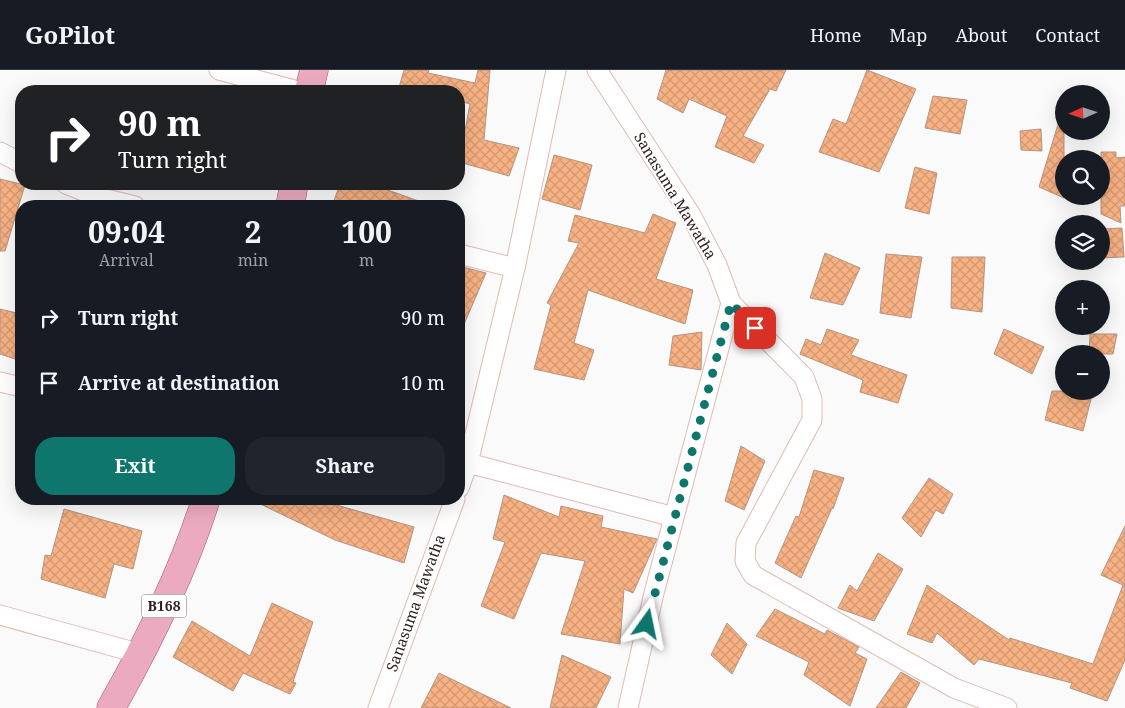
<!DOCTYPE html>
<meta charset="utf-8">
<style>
:root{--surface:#171b24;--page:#20242c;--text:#f1f3f6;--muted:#9ea1a6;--line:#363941;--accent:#0f766e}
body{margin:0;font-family:"Noto Serif",serif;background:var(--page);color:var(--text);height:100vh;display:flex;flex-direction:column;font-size:19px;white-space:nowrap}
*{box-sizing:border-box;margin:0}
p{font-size:16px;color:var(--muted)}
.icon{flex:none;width:28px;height:28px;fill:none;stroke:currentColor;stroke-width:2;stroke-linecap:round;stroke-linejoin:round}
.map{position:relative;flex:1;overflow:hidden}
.drawer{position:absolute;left:15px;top:130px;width:450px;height:305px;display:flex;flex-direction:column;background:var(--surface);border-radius:20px;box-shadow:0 5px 20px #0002}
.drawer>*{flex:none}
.hud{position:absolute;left:15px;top:15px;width:450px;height:105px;border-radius:20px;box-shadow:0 5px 20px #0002;background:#202124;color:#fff;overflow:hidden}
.needle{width:32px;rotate:267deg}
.buttons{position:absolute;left:1055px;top:15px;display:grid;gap:10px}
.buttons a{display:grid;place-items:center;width:55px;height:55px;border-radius:50%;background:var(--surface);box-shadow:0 5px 20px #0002;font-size:25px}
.pin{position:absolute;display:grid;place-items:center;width:42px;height:42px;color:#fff;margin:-21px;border-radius:10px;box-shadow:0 2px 8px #0006}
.me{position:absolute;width:55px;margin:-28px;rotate:12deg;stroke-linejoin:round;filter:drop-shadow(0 0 4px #0008)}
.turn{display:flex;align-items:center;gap:18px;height:105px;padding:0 20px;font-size:22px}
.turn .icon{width:65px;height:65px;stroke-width:2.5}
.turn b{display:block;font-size:35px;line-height:42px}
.eta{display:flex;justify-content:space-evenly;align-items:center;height:85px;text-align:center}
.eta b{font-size:30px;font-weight:700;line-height:35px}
.primary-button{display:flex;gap:10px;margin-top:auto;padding:10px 20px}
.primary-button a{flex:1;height:58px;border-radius:20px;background:var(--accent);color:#fff;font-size:20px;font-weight:700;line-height:58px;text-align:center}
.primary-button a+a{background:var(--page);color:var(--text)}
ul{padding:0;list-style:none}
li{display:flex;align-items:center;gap:15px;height:65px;padding:0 20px}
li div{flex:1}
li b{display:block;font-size:19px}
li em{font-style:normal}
header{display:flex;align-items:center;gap:30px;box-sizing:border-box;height:70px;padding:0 25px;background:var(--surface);border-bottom:1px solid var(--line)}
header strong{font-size:24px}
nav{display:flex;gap:28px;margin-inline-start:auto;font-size:18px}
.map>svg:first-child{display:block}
</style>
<header>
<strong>GoPilot</strong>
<nav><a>Home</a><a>Map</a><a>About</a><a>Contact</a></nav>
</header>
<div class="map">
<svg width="1125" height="638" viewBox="0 0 1125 638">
<defs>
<pattern id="building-cross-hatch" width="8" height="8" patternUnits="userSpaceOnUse" patternTransform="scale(1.25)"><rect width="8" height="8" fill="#f7b183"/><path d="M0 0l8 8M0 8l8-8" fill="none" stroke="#d49871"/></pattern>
</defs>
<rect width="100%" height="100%" fill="#fafafa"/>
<!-- building -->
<path fill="url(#building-cross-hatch)" stroke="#b39583" d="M 404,0 L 429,0 L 428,3 L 475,13 L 478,0 L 490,0 L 484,70 L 519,78 L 509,106 L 459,92 L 470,34 L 459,31 L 459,21 L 398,21 Z
M 666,0 L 786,0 L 776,21 L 770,19 L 743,66 L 764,75 L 754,93 L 715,77 L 727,46 L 689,29 L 683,43 L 657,29 Z
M 867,0 L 916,19 L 879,102 L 819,82 L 833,49 L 846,54 Z
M 933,26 L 967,30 L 960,64 L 925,58 Z
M 1059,51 L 1064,52 L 1064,128 L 1039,117 Z
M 1041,59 L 1042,81 L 1021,80 L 1020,61 Z
M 1101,82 L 1116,82 L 1116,88 L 1125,87 L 1125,136 L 1120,136 L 1121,153 L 1101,144 Z
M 554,85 L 592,95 L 580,140 L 542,129 Z
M 915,97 L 937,103 L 929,144 L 905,138 Z
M 0,109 L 25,115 L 5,181 L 0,181 Z
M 340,114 L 371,114 L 427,134 L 426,136 L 332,136 Z
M 653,144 L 676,153 L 656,209 L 693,220 L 685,254 L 588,220 L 574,273 L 594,280 L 584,310 L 534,299 L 551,235 L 547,233 L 579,173 L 568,171 L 575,145 L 645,163 Z
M 1122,158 L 1124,187 L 1101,188 L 1101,159 Z
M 825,183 L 860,198 L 843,235 L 810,228 Z
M 886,184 L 922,187 L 911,248 L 880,243 Z
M 952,187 L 985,187 L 982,242 L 951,238 Z
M 459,196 L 486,203 L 459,266 Z
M 0,239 L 21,244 L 21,291 L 0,284 Z
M 827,259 L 859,270 L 851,285 L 907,305 L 898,333 L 860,322 L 863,310 L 800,284 L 806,269 L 821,275 Z
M 1004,259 L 1044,277 L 1032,304 L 994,284 Z
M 702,262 L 701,300 L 669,295 L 673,266 Z
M 1090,264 L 1117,264 L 1113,284 L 1089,284 Z
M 1052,321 L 1093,321 L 1083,361 L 1045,350 Z
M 741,376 L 765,391 L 744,440 L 725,431 Z
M 814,400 L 844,408 L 833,439 L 832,438 L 801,508 L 775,493 L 796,446 L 799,447 Z
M 929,408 L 953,424 L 943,444 L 936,440 L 921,467 L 902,448 Z
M 504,425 L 559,447 L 561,436 L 603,446 L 601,457 L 657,469 L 633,523 L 624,519 L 620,574 L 561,564 L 585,491 L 541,483 L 514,549 L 481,536 L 505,472 L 493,469 Z
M 250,429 L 335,429 L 333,434 L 414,457 L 404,493 L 335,470 Z
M 64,439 L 142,461 L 133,499 L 114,494 L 105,528 L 41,509 L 45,485 L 51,486 Z
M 1125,456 L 1125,590 L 1107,631 L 1070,618 L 1072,613 L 979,589 L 974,595 L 937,563 L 932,573 L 907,564 L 927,515 L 1009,570 L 1010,568 L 1093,594 L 1123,515 L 1101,505 Z
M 878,483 L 903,499 L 874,551 L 838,538 L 850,515 L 857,521 Z
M 272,533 L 313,552 L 293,612 L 296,613 L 290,624 L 243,603 L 233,621 L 173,587 L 192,551 L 250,586 Z
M 775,539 L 825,564 L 827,560 L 859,577 L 855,583 L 867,589 L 850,636 L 804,605 L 809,592 L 756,566 Z
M 727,553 L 747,574 L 732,604 L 711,585 Z
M 562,585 L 611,607 L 596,638 L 550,638 Z
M 901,602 L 920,613 L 906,638 L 876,638 Z
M 439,603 L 511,638 L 421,638 Z"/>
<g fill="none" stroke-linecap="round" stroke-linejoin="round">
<defs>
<path id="minor" d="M 219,0 L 298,21
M 597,0 L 691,145 L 717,195 L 731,233 L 654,523 L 628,638
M 0,82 L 21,93
M 66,114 L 98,127 L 135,136
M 459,184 L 515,198
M 731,233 L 804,307 L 812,329 L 812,350 L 746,473 L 745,491 L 753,505 L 954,618 L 1007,638
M 0,312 L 21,317
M 468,393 L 674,447
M 459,418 L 468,393 L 515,198 L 556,0
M 0,545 L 141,584
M 378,638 L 455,429"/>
<path id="primary" d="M 309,21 L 314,0
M 290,136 L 294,114
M 111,638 C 149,571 183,502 206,429"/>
</defs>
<!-- minor casing -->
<use href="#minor" stroke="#e0bab4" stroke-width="21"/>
<!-- primary casing -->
<use href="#primary" stroke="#a1566b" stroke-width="29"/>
<!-- minor -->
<use href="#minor" stroke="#fff" stroke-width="19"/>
<!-- primary -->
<use href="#primary" stroke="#ebaabf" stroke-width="28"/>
</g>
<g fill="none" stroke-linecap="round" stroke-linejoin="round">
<!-- route -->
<path stroke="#0f766e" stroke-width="9" stroke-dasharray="0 16.2" d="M 647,554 L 731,233 L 755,258"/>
</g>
<g text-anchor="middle" stroke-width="4" stroke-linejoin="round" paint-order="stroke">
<!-- shield labels -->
<rect fill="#fff" stroke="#6e6462" stroke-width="1" x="141.5" y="524.5" width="45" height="23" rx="4"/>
<g font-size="14" font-weight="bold" fill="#30211f">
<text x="164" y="541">B168</text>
</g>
<!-- street labels -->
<g font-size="15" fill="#30211f" stroke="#fff">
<text transform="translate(675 126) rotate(59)" y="5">Sanasuma Mawatha</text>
<text transform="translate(416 533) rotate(-70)" y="5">Sanasuma Mawatha</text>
</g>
</g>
</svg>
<div class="buttons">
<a><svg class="needle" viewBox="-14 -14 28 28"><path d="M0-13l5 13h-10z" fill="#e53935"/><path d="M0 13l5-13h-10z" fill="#9ea1a6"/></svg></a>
<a><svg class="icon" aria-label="search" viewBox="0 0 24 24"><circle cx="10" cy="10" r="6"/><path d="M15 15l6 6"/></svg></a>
<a><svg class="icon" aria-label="layers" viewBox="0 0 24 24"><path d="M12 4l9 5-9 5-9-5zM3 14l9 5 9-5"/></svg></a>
<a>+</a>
<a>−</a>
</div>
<div class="pin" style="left:755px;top:258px;background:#d93025"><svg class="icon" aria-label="arrive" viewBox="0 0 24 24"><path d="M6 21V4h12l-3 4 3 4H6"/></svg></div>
<svg class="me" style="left:647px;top:554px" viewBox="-20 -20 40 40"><path d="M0-17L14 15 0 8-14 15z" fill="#0f766e" stroke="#fff" stroke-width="4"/></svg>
<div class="hud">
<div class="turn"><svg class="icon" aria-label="right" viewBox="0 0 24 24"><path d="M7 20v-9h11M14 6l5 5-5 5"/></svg><div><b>90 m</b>Turn right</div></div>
</div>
<section class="drawer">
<div class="eta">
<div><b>09:04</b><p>Arrival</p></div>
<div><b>2</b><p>min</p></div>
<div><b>100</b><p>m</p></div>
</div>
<ul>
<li><svg class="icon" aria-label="right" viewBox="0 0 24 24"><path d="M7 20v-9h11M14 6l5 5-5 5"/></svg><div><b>Turn right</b></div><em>90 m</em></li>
<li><svg class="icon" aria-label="arrive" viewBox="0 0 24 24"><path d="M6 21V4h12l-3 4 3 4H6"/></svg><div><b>Arrive at destination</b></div><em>10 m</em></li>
</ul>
<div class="primary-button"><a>Exit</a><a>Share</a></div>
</section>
</div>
